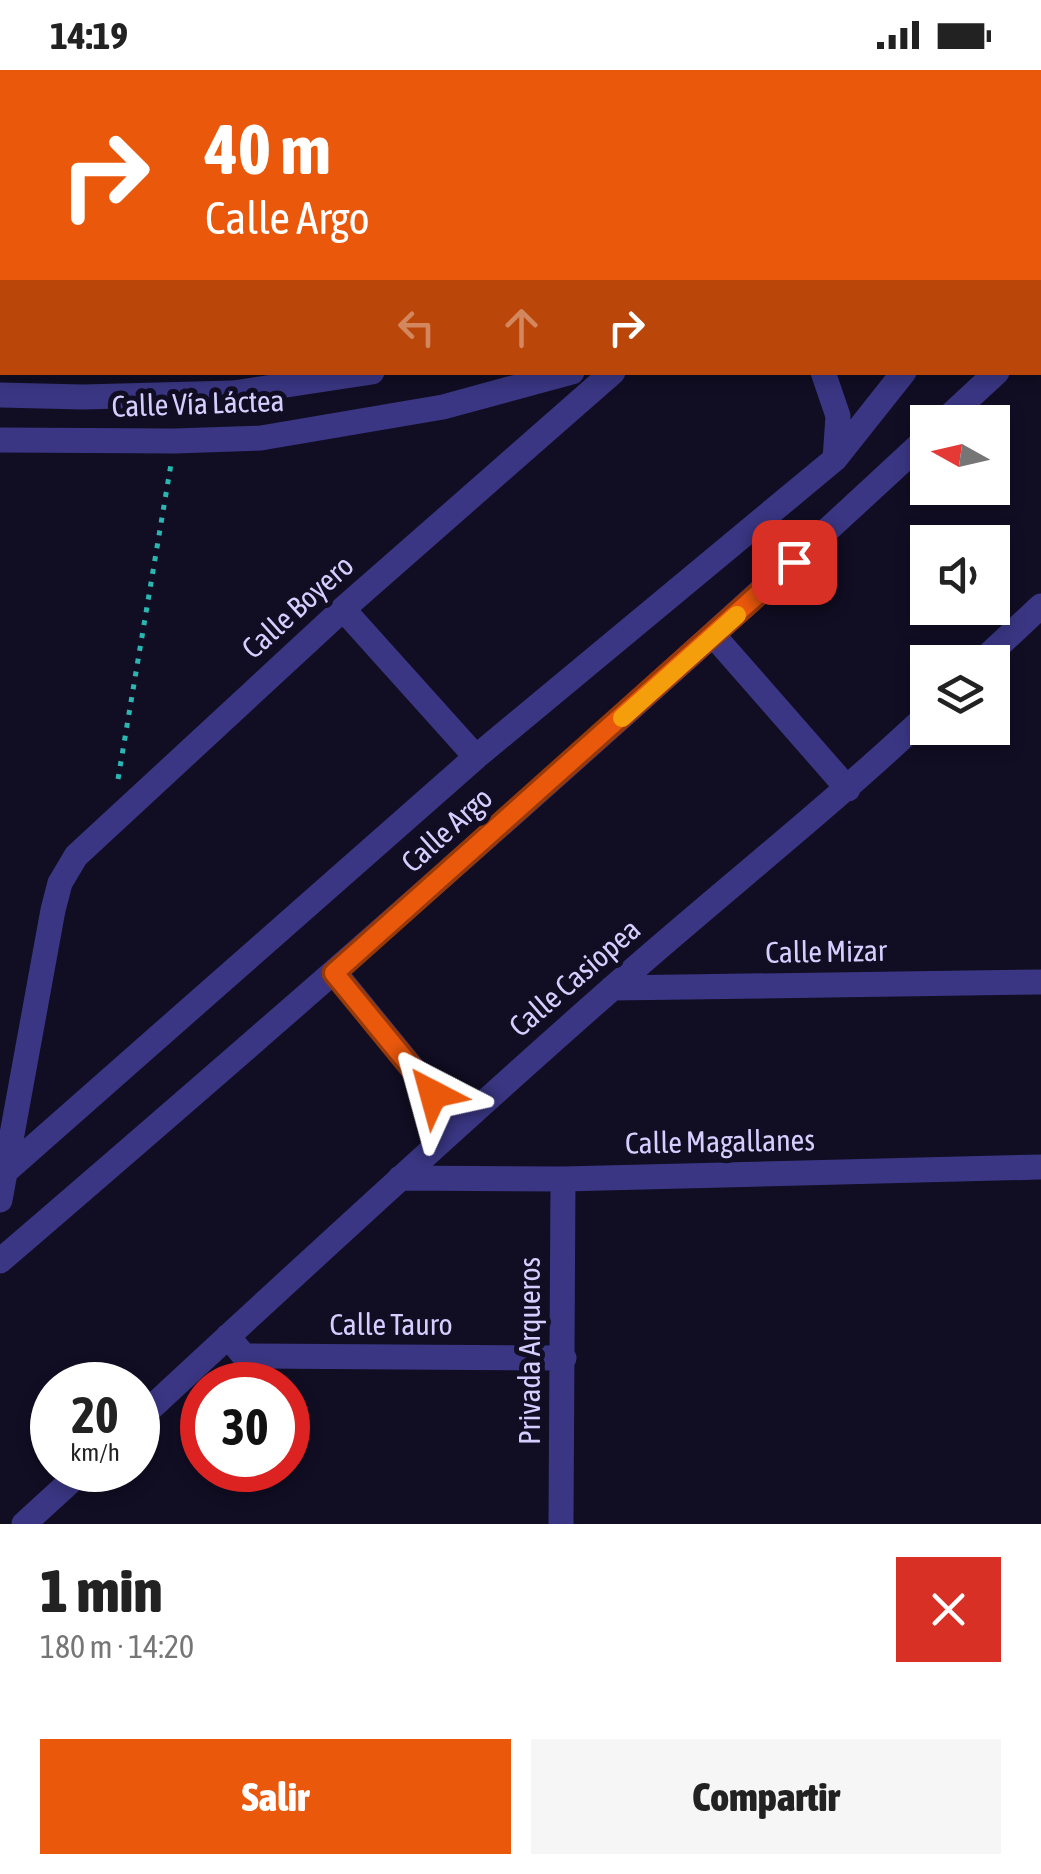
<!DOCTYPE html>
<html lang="es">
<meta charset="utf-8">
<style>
:root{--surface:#fff;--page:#f6f6f6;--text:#222;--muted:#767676;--accent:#ea580c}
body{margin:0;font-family:"Asap Condensed",sans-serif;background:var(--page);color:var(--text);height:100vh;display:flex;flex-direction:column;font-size:38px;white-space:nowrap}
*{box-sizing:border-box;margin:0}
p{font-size:32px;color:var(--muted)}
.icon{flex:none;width:55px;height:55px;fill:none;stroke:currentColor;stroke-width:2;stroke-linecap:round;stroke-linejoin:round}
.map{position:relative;height:1454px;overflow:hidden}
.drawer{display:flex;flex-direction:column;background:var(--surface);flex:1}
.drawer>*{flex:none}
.guide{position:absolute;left:0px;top:0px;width:1042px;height:305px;box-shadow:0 5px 15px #0003;background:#ea580c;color:#fff;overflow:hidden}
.needle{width:65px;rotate:278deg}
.tools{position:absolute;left:910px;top:335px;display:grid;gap:20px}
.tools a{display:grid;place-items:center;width:100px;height:100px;border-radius:0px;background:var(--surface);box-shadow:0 5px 15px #0003;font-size:50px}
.speed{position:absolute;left:30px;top:1292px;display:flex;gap:20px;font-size:50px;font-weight:700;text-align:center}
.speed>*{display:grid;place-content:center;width:130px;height:130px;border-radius:50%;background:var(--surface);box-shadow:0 5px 15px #0003;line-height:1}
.speed small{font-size:25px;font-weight:400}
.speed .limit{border:15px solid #d22;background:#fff;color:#111}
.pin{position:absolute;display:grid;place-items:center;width:85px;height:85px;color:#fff;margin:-42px;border-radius:20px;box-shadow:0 5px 15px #0006}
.me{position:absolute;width:110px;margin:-55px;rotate:321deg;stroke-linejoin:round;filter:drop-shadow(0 0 8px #0008)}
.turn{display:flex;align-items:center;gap:35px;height:210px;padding:0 40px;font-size:45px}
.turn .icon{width:130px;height:130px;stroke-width:2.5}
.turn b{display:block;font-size:70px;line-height:85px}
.lanes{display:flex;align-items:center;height:95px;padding:0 40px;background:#0003;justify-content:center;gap:50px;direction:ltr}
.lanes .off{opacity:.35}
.round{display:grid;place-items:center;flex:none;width:105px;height:105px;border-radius:0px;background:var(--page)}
.overview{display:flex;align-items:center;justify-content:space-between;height:170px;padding:0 40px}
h1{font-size:60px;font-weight:800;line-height:75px}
.primary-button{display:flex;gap:20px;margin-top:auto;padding:20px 40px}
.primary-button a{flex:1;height:115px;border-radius:0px;background:var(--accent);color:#fff;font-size:40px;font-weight:800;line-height:115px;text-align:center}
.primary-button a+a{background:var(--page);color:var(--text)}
.status{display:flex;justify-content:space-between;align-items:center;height:70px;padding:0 50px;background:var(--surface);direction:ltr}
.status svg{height:28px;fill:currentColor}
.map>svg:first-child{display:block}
</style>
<div class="status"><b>14:19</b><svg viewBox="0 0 49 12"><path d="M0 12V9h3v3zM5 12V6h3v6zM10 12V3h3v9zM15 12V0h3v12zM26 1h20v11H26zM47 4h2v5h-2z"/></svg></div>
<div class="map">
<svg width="1041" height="1454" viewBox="0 0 1041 1454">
<rect width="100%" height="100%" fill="#110d23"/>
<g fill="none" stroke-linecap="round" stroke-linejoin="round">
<!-- path -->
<path stroke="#2ab7b1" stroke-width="5" stroke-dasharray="5 8" stroke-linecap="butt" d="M 118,709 L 171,394"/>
<!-- minor -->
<path stroke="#3a3683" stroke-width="25" d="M 59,0 L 59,2
M 243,0 L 243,2
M 434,0 L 434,2
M 616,0 L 616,2
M 822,0 L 823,2
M 899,0 L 900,2
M 644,2 L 650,0
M 1040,28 L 1041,27
M 1040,97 L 1041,95
M 0,111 L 2,111
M 1040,190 L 1041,189
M 1040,263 L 1041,262
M 823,302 L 838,346 L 835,389
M 0,325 L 83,327 L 233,323 L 372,302
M 943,352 L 997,302
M 0,370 L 175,371 L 261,368 L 443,337 L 572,302
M 343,539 L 476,687
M 714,566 L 848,719
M 981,592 L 1041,536
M 335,903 L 458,1054
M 612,918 L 1041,912
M 6,1101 L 476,687 L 835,389 L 904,302
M 400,1108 L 563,1109 L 1041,1097
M 0,1130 L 53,840 L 60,813 L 76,786 L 343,539 L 613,302
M 0,1191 C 314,921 625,649 928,367
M 228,1266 L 244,1286 L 564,1288
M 138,1350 C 293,1206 449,1062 608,922 C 714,828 825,741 928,644
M 24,1454 L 83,1400
M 561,1454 L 563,1109"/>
</g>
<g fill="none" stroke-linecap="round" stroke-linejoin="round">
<defs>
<path id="route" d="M 433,1024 L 334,903 L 794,492"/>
</defs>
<!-- route casing -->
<use href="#route" stroke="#983908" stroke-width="25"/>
<!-- route -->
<use href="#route" stroke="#ea580c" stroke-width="18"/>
<!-- slow -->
<path stroke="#f59e0b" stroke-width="18" d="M 622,648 L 737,545"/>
</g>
<g text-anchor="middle" stroke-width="10" stroke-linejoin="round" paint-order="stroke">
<!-- street labels -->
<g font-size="30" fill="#d5ceff" stroke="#110d23">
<text transform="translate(198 334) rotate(-2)" y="10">Calle Vía Láctea</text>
<text transform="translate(298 537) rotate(-42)" y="10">Calle Boyero</text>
<text transform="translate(447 760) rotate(-42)" y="10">Calle Argo</text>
<text transform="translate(826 882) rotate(-1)" y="10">Calle Mizar</text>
<text transform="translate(575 908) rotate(-41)" y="10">Calle Casiopea</text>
<text transform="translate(720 1072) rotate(-1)" y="10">Calle Magallanes</text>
<text x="391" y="1265">Calle Tauro</text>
<text transform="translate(530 1281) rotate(-90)" y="10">Privada Arqueros</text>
</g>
</g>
</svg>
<div class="tools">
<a><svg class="needle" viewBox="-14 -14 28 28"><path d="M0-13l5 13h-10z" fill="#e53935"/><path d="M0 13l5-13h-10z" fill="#767676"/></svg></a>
<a><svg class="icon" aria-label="sound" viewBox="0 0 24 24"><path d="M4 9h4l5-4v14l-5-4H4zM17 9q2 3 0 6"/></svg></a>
<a><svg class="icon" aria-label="layers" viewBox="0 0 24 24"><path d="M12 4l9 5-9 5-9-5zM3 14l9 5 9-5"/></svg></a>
</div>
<div class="speed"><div>20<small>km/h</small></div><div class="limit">30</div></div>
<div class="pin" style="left:794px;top:492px;background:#d93025"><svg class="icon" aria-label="arrive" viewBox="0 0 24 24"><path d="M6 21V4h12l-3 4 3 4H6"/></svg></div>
<svg class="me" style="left:433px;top:1024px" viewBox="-20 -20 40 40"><path d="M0-17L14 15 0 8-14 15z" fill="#ea580c" stroke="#fff" stroke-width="4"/></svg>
<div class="guide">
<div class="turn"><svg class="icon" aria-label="right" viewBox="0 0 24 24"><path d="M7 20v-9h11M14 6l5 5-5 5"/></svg><div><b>40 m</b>Calle Argo</div></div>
<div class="lanes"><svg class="icon off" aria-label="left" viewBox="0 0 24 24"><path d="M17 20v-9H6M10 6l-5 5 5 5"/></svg><svg class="icon off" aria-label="ahead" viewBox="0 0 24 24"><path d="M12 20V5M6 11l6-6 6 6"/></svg><svg class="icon" aria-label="right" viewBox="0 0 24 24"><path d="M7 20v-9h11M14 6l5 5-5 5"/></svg></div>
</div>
</div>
<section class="drawer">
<div class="overview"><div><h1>1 min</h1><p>180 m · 14:20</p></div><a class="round" style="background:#d93025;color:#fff"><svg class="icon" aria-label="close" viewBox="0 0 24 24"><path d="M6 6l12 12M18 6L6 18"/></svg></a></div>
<div class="primary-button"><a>Salir</a><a>Compartir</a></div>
</section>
